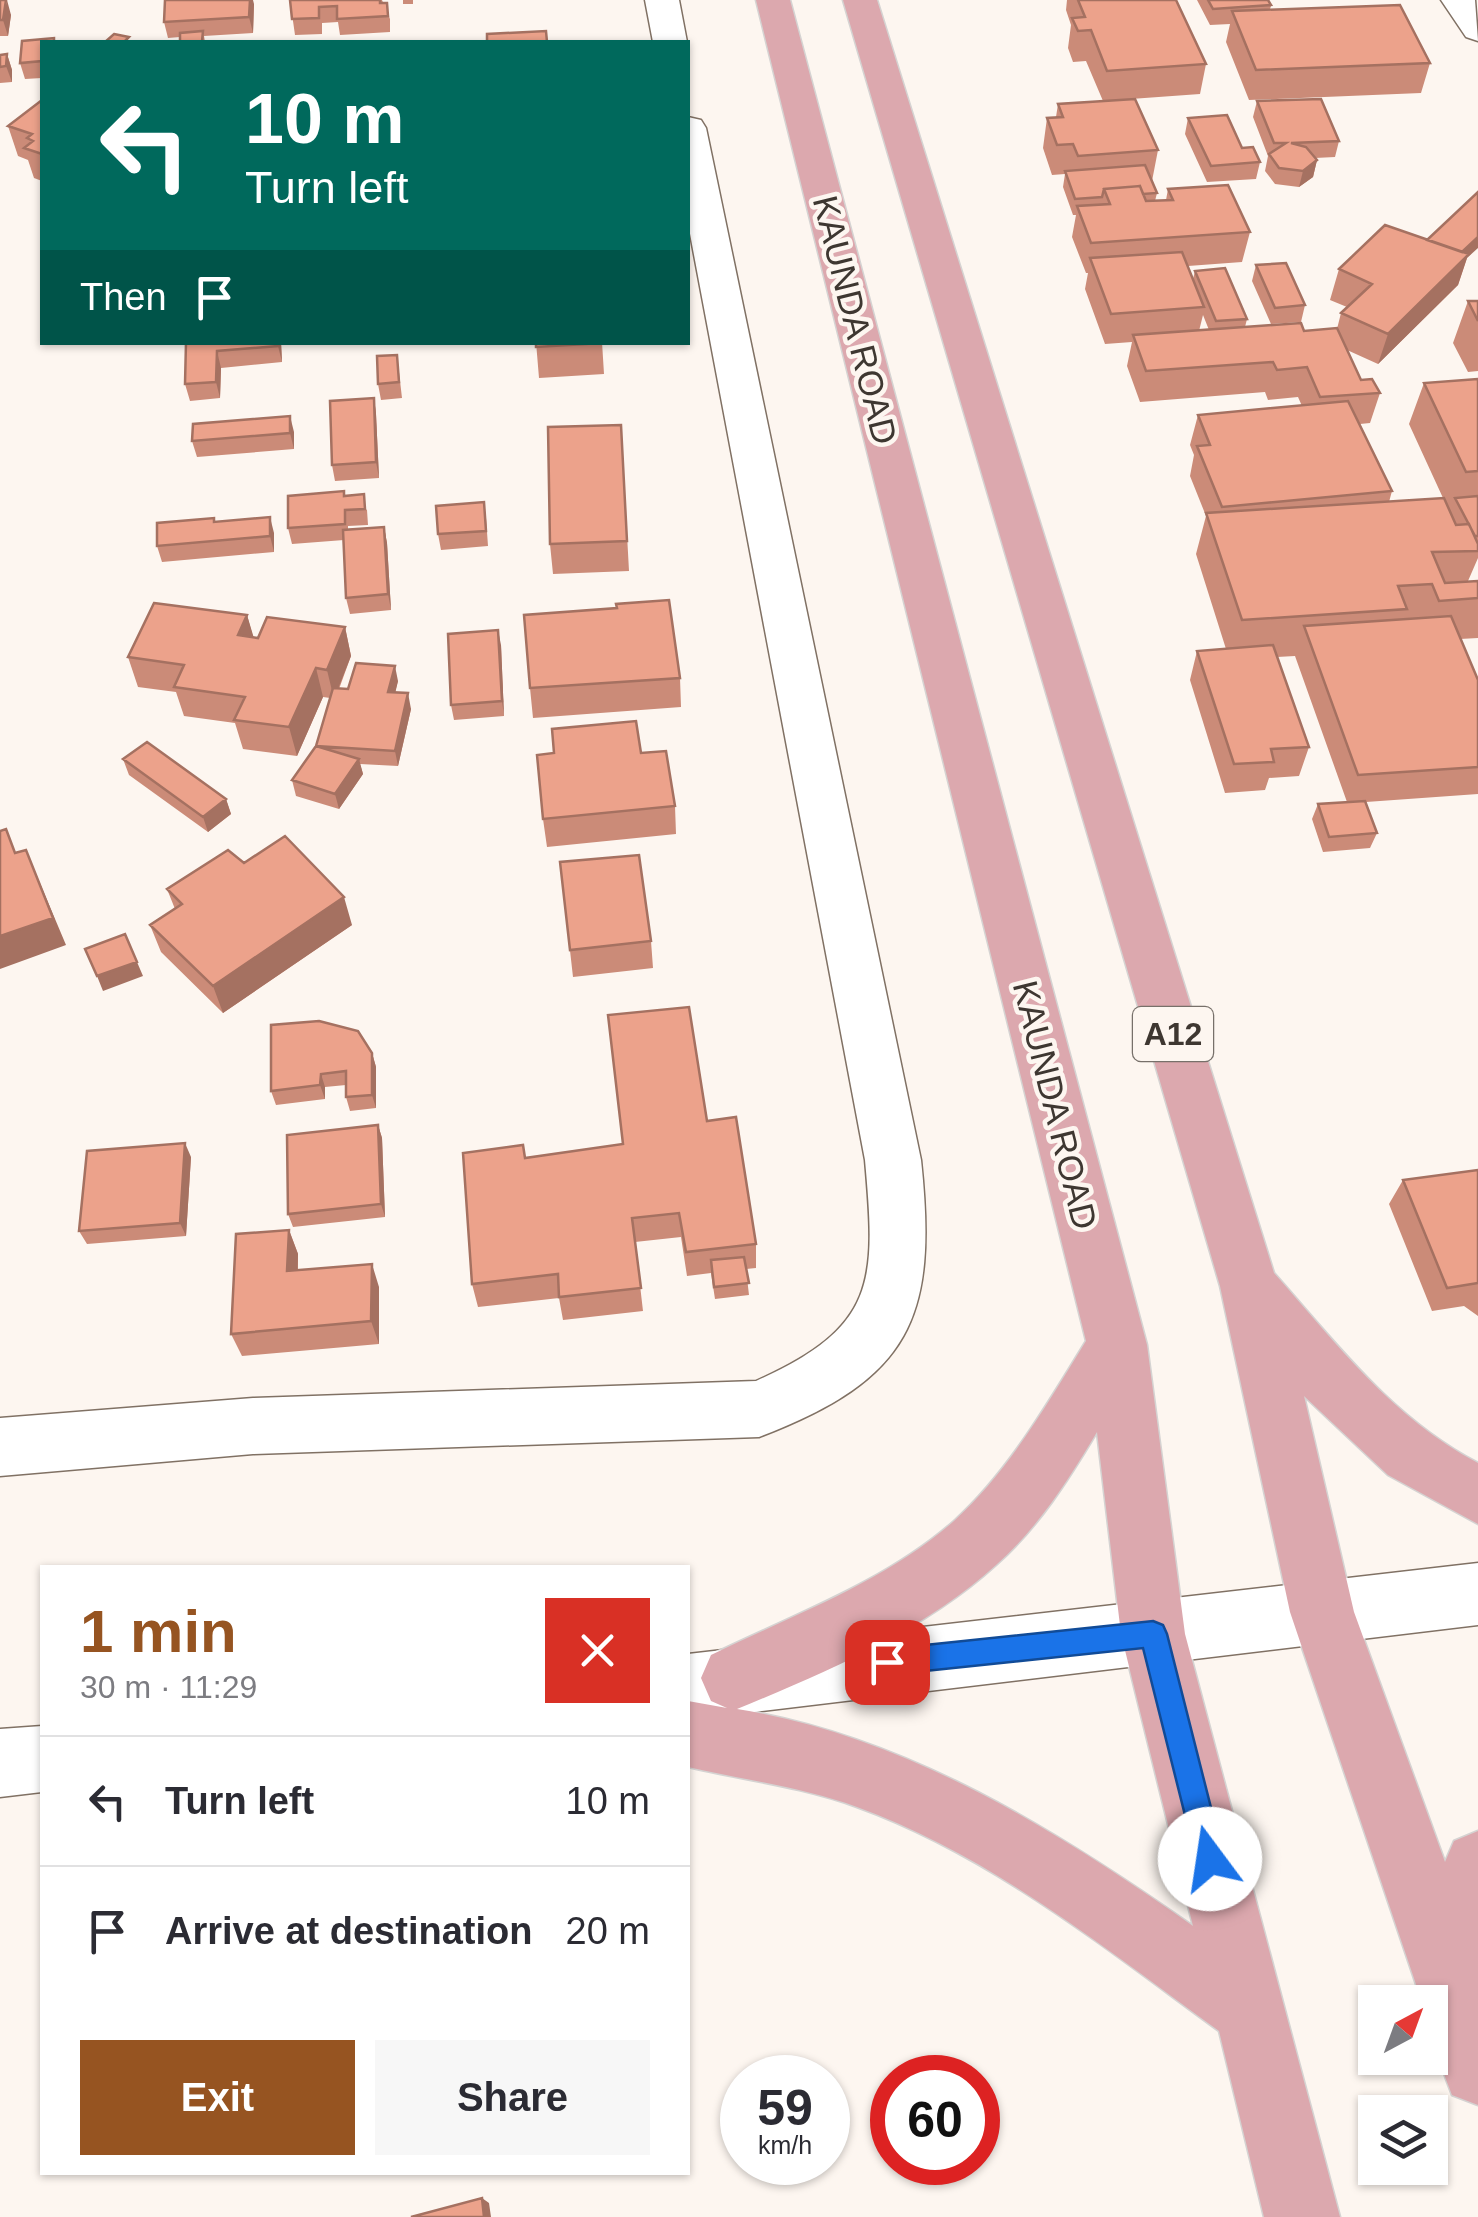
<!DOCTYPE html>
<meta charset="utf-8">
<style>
:root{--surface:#fff;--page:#f7f7f7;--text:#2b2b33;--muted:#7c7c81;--line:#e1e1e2;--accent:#965421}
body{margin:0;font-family:Arial,sans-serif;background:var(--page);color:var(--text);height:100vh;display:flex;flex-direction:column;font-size:38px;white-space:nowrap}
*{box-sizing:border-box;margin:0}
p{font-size:32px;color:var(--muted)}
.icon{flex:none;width:55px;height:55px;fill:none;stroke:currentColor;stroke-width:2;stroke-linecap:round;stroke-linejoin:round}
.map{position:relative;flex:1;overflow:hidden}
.drawer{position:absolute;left:40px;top:1565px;width:650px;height:610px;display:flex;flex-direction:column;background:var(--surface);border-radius:0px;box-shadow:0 2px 8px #0004}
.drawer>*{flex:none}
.top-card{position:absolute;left:40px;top:40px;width:650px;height:305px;border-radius:0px;box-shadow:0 2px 8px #0004;background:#00695c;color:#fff;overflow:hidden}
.needle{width:65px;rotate:41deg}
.controls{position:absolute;left:1358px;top:1985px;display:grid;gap:20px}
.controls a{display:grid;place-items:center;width:90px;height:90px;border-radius:0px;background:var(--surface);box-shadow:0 2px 8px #0004;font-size:50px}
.speed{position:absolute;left:720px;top:2055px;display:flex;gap:20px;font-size:50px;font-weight:700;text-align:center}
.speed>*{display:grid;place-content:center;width:130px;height:130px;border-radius:50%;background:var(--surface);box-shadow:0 2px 8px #0004;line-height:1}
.speed small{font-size:25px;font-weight:400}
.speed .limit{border:15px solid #d22;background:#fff;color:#111}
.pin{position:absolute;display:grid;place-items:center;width:85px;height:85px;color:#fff;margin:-42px;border-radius:20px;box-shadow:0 5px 15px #0006}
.me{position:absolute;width:110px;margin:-55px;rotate:346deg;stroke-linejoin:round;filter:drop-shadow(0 0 8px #0008)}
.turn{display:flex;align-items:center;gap:35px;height:210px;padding:0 40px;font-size:45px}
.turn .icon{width:130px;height:130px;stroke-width:2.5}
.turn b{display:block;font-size:70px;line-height:85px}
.then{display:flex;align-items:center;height:95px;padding:0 40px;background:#0003;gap:20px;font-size:38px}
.round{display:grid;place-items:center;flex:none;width:105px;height:105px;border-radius:0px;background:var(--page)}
.overview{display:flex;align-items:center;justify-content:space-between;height:170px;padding:0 40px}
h1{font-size:60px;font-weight:600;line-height:75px;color:var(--accent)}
.action{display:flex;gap:20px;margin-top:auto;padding:20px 40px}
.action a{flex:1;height:115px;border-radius:0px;background:var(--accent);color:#fff;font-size:40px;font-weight:600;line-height:115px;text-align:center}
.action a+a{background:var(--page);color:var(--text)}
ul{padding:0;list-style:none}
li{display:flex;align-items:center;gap:30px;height:130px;padding:0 40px;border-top:2px solid var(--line)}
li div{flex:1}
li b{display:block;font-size:38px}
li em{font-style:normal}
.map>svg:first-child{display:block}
</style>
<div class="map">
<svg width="1478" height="2217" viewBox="0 0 1478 2217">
<rect width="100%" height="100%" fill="#fdf6f0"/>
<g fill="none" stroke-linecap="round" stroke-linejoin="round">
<defs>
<path id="minor" d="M 645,0 L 679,0 L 687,42 L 653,42 Z
M 1441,0 L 1475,0 L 1478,41 L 1466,37 Z
M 688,117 L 701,120 L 706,128 L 921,1160 C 938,1318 911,1379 759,1437 L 253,1454 L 0,1476 L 0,1418 L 253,1398 L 756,1381 C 877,1327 876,1282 865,1160 L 688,223 Z"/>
<path id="tertiary" d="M 1478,1563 L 1478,1625 L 688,1720 L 688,1654 Z
M 42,1726 L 42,1792 L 0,1797 L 0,1729 Z"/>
<path id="primary" d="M 756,0 L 790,0 L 1147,1345 L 1185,1634 L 1340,2217 L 1264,2217 L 1219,2031 C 1106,1949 990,1855 857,1807 C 802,1787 745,1780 688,1767 L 688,1701 L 727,1708 L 711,1701 L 701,1678 L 711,1655 C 793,1615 885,1582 954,1521 C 1009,1471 1047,1404 1086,1341 ZM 1097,1432 L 1121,1634 L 1193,1926 C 1056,1830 906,1736 737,1709 C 825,1673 925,1630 996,1565 C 1038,1528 1069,1479 1097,1432 Z
M 843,0 L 877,0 L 1274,1273 C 1337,1344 1392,1418 1478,1463 L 1478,1524 L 1388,1475 L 1304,1396 L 1354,1612 L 1445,1862 L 1454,1841 L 1478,1831 L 1478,2105 L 1452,2095 C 1440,2064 1430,2036 1430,2002 L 1422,2002 L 1290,1612 L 1220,1286 Z"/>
</defs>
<!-- minor casing -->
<use href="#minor" stroke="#807164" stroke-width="3"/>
<!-- tertiary casing -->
<use href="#tertiary" stroke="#807164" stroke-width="3"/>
<!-- primary casing -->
<use href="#primary" stroke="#d5d3d2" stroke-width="3"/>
<!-- minor -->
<use href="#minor" fill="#fff" fill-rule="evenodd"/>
<!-- tertiary -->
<use href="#tertiary" fill="#fff" fill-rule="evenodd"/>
<!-- primary -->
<use href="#primary" fill="#dca8ae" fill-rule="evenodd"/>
</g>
<!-- wall -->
<path fill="#cb8b78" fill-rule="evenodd" d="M 0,0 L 11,15 L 8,36 L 0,36 Z
M 290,0 L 382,0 L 390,19 L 390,32 L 340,35 L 338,22 L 322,23 L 322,34 L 295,35 Z
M 403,0 L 413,0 L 413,4 L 403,4 Z
M 1067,0 L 1176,0 L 1206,64 L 1200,94 L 1103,101 L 1086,61 L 1073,62 L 1068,48 L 1071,25 L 1066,10 Z
M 1197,0 L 1268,0 L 1271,5 L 1270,10 L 1430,63 L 1421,93 L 1249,100 L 1226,42 L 1230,24 L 1210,25 Z
M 254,4 L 253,33 L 204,36 L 205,42 L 180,42 L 180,37 L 168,38 L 164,22 Z
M 54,38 L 56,42 L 42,42 L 42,78 L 25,79 L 20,63 L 22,41 Z
M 7,54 L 12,70 L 12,82 L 0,83 L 0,55 Z
M 42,100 L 42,181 L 34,178 L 28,160 L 18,156 L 8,126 Z
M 1257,101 L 1339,141 L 1335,157 L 1315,158 L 1317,160 L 1313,177 L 1299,187 L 1275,184 L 1265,171 L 1268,156 L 1253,117 Z
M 1058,104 L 1158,150 L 1152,181 L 1157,193 L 1155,201 L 1166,200 L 1168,189 L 1250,232 L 1242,262 L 1188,266 L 1193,279 L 1195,271 L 1247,319 L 1245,327 L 1304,331 L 1337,329 L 1341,313 L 1347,307 L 1330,300 L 1339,269 L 1467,258 L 1458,285 L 1378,364 L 1347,350 L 1361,380 L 1380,393 L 1370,423 L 1360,424 L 1392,491 L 1389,502 L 1443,498 L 1409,424 L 1424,383 L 1478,379 L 1478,558 L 1468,581 L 1478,581 L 1478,638 L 1460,639 L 1478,680 L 1478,794 L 1366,802 L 1377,833 L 1370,848 L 1323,852 L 1312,819 L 1318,804 L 1347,802 L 1295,656 L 1277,657 L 1309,747 L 1299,776 L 1269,778 L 1265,790 L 1225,793 L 1190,680 L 1197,651 L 1226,649 L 1196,554 L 1206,516 L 1190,476 L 1194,455 L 1190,445 L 1198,415 L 1302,406 L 1298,397 L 1268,400 L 1265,392 L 1140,402 L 1127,366 L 1132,342 L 1105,344 L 1085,289 L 1088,273 L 1086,273 L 1072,237 L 1076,215 L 1073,215 L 1063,187 L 1065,174 L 1052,175 L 1043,148 L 1047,118 L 1056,117 ZM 1203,315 L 1209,330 L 1199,331 Z
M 1188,118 L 1242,148 L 1260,162 L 1256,179 L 1207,182 L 1185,134 Z
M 1256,265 L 1305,305 L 1301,322 L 1271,324 L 1252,281 Z
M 1468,301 L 1478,301 L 1478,371 L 1468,372 L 1453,343 Z
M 186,342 L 281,342 L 282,362 L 221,368 L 220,398 L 190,401 L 185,384 Z
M 536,342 L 602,342 L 604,374 L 539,378 Z
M 397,355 L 402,398 L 381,400 L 378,384 Z
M 374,398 L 376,414 L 379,478 L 335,481 L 332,465 Z
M 621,425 L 629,571 L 553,574 L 550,544 Z
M 294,432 L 294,449 L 197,457 L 192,441 Z
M 344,496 L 367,510 L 368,525 L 348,526 L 348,529 L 384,527 L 387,543 L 391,610 L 350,614 L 346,598 L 344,540 L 292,544 L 288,528 Z
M 486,518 L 488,546 L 441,550 L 438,534 Z
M 215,522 L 274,533 L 274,552 L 162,562 L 157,546 Z
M 247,615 L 253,637 L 258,638 L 345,627 L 351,656 L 339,689 L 348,689 L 398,681 L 395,692 L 411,709 L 398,766 L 360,764 L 363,774 L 339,809 L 296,796 L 292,780 L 316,746 L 330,698 L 323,697 L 297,756 L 243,749 L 235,723 L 184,716 L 176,692 L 138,687 L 128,657 Z
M 501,645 L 504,716 L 454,720 L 451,705 Z
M 680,678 L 681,707 L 533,718 L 530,688 Z
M 641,753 L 675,806 L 676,834 L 547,847 L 543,819 Z
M 123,759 L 226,799 L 231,814 L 208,832 L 129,775 Z
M 560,862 L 651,941 L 653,968 L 573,977 Z
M 244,863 L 352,925 L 223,1013 L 161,952 L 150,925 L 175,909 L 167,889 Z
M 372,1053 L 376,1067 L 376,1108 L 350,1111 L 346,1097 L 346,1085 L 325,1087 L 325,1099 L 276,1105 L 271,1091 Z
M 707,1121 L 756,1244 L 756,1268 L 746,1269 L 749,1295 L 715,1299 L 711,1273 L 687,1276 L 681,1237 L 635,1242 L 643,1311 L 563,1320 L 559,1298 L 478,1307 L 472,1284 L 526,1158 L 622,1144 Z
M 378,1125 L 382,1138 L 385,1217 L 293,1227 L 288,1214 Z
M 191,1157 L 186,1236 L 87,1244 L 79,1231 Z
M 1478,1170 L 1478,1316 L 1464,1306 L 1432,1311 L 1389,1204 L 1403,1180 Z
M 289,1230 L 298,1254 L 298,1270 L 379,1287 L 379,1344 L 242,1356 L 231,1334 Z"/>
<!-- shaded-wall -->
<path fill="#a57161" d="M 7,0 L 11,15 L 8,36 L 3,20 Z
M 250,0 L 253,0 L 254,4 L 253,33 L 249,17 Z
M 7,54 L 12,70 L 12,82 L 6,66 Z
M 1317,160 L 1313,177 L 1299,187 L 1303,171 Z
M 1478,237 L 1478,248 L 1467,258 L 1458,285 L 1378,364 L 1388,334 L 1459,256 Z
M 278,342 L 281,342 L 282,362 L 278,346 Z
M 217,351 L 221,368 L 220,398 L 216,382 Z
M 374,398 L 376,414 L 379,478 L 376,462 Z
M 290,416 L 294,432 L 294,449 L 290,433 Z
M 270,517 L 274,533 L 274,552 L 270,536 Z
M 384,527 L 387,543 L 391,610 L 388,594 Z
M 247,615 L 256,645 L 238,635 Z
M 345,627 L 351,656 L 334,699 L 327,670 Z
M 498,630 L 501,645 L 504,716 L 502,701 Z
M 395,666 L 398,681 L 392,707 L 388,692 Z
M 316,668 L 323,697 L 297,756 L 289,727 Z
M 408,693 L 411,709 L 398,766 L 395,751 Z
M 359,759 L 363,774 L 339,809 L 335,794 Z
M 226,799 L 231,814 L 208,832 L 203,817 Z
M 26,850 L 66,945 L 0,969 L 0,936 Z
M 344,897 L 352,925 L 223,1013 L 213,986 Z
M 137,962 L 143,976 L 103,991 L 97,976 Z
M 372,1053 L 376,1067 L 376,1108 L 372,1095 Z
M 321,1074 L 325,1087 L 325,1099 L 320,1085 Z
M 378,1125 L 382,1138 L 385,1217 L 381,1204 Z
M 185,1143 L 191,1157 L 186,1236 L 180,1223 Z
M 289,1230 L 298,1254 L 297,1294 L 287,1271 Z
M 372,1264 L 379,1287 L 379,1344 L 371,1321 Z
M 482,2198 L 489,2203 L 491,2217 L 484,2217 Z"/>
<!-- building -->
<path fill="#eca28b" stroke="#a57161" stroke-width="2.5" d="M 0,0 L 6,0 L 3,20 L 0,20 Z
M 165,0 L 250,0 L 249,17 L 164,22 Z
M 290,0 L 380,0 L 380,3 L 387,3 L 388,16 L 337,19 L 337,6 L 319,7 L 319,18 L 292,19 Z
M 1078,0 L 1176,0 L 1206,64 L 1107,71 L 1091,30 L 1078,31 L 1072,18 L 1085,17 Z
M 1208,0 L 1268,0 L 1271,5 L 1213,9 Z
M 1400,5 L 1430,63 L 1256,70 L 1232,11 Z
M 203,31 L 202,41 L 180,42 L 180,33 Z
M 546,31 L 547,42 L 487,42 L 487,34 Z
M 114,34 L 129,37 L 124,42 L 105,42 Z
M 54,38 L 54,42 L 42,42 L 42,61 L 20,63 L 22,41 Z
M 7,54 L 6,66 L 0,67 L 0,55 Z
M 1135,99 L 1158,150 L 1078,156 L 1073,144 L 1057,145 L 1047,118 L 1063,117 L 1058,104 Z
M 1321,99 L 1339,141 L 1291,143 L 1306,147 L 1317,160 L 1303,171 L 1279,168 L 1269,154 L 1286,143 L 1274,143 L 1257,101 Z
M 42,100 L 42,154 L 24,148 L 33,141 L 27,138 L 32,134 L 8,126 Z
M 1227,115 L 1242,148 L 1253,147 L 1260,162 L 1211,166 L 1188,118 Z
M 1145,165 L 1157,193 L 1143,194 L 1140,186 L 1104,189 L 1102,197 L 1075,199 L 1065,171 Z
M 1228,185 L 1250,232 L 1091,243 L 1077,206 L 1110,204 L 1104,189 L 1140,186 L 1146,201 L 1173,200 L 1168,189 Z
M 1478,192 L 1478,237 L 1462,252 L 1427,240 Z
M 1385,225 L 1469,254 L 1388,334 L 1341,313 L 1372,284 L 1339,269 Z
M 1182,252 L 1204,307 L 1111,314 L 1090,258 Z
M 1286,263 L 1305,305 L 1275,308 L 1256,265 Z
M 1225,268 L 1247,319 L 1216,321 L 1195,271 Z
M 1468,301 L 1478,301 L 1478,321 Z
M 1301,323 L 1304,331 L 1337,328 L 1361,380 L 1372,379 L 1380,393 L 1320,397 L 1307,367 L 1277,370 L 1273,362 L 1146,371 L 1133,335 Z
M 186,342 L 278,342 L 278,346 L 217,351 L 216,382 L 185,384 Z
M 536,342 L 602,342 L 602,343 L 536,347 Z
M 397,355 L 399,382 L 378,384 L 377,356 Z
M 1478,379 L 1478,471 L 1466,472 L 1424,383 Z
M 374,398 L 376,462 L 332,465 L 330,401 Z
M 1348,401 L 1392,491 L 1222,507 L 1197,446 L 1210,445 L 1198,415 Z
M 290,416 L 290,433 L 192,441 L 193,424 Z
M 621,425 L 627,541 L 550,544 L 548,427 Z
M 344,491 L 344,496 L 364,494 L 365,509 L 345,510 L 345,524 L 288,528 L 288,496 Z
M 1478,496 L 1478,536 L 1475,536 L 1455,498 Z
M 1444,498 L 1456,525 L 1469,524 L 1478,544 L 1478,551 L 1432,552 L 1445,583 L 1478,581 L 1478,598 L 1439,601 L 1432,584 L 1398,586 L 1407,609 L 1242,620 L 1206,513 Z
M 484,502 L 486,531 L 438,534 L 436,506 Z
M 270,517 L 270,536 L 157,546 L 157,523 L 214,518 L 214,522 Z
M 384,527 L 388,594 L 346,598 L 343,530 Z
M 669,600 L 680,678 L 530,688 L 524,615 L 617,608 L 616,604 Z
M 154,603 L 247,615 L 238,635 L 258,638 L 267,617 L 345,627 L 327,670 L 316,668 L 289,727 L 234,720 L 245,697 L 174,687 L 184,665 L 128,657 Z
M 1451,616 L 1478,680 L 1478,767 L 1358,775 L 1304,626 Z
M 498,630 L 502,701 L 451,705 L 448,634 Z
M 1273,645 L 1309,747 L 1271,749 L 1274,762 L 1234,764 L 1197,651 Z
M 356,663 L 395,666 L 388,692 L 408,693 L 395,751 L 316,746 L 333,688 L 348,689 Z
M 636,721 L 641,753 L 666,751 L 675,806 L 543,819 L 537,755 L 554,753 L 552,729 Z
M 147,742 L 226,799 L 203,817 L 123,759 Z
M 316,746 L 359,759 L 335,794 L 292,780 Z
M 1365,801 L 1377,833 L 1329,837 L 1318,804 Z
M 6,829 L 15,853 L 26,850 L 53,918 L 0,936 L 0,831 Z
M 285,836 L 344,897 L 213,986 L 150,925 L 182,904 L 167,889 L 228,850 L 244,863 Z
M 639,855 L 651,941 L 570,950 L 560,862 Z
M 125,934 L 137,962 L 97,976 L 85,949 Z
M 689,1007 L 707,1121 L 736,1117 L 756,1244 L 686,1252 L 679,1213 L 632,1218 L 641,1288 L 559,1297 L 558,1274 L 472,1284 L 463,1153 L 523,1145 L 525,1158 L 623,1144 L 608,1015 Z
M 319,1021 L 358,1031 L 372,1053 L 372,1095 L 346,1097 L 346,1071 L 321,1074 L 320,1085 L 271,1091 L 271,1025 Z
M 378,1125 L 381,1204 L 288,1214 L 287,1135 Z
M 185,1143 L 180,1223 L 79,1231 L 87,1151 Z
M 1478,1170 L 1478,1283 L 1447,1288 L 1403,1180 Z
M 289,1230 L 287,1271 L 372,1264 L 371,1321 L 231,1334 L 236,1234 Z
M 744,1257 L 749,1283 L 714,1287 L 711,1260 Z
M 482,2198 L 484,2217 L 411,2217 Z"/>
<!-- route -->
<path fill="#1a73e8" stroke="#114b97" stroke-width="2.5" d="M 1153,1621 L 1163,1625 L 1167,1634 L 1224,1859 L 1220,1869 L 1210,1873 L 1200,1869 L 1196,1859 L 1143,1648 L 887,1675 L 877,1671 L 873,1662 L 877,1653 L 887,1649 Z"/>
<g text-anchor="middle" stroke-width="9" stroke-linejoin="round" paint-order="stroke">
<!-- shield labels -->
<rect fill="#fdf6f0" stroke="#77706a" stroke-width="2.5" x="1133" y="1007" width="80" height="54" rx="8"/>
<g font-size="32" font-weight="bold" fill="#3e3731">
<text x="1173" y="1045">A12</text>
</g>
<!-- street labels -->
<g font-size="35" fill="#3e3731" stroke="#fdf6f0">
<text transform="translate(855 320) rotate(76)" y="12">KAUNDA ROAD</text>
<text transform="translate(1055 1105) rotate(76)" y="12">KAUNDA ROAD</text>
</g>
</g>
</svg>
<div class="controls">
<a><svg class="needle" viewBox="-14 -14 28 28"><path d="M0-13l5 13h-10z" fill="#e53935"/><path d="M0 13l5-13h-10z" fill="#7c7c81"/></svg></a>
<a><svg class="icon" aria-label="layers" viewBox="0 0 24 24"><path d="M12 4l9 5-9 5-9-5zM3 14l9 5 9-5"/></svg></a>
</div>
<div class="speed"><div>59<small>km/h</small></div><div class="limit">60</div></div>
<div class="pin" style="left:887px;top:1662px;background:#d93025"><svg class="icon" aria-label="arrive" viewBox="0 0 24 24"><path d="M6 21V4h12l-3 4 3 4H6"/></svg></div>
<svg class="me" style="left:1210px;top:1859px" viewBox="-20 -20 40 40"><circle r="19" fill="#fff"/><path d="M0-13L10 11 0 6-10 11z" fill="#1a73e8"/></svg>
<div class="top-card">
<div class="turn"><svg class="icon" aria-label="left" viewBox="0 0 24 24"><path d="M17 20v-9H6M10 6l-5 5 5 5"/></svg><div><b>10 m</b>Turn left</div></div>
<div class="then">Then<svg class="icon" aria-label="arrive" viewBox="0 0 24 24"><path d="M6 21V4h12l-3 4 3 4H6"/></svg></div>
</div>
<section class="drawer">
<div class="overview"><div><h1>1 min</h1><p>30 m · 11:29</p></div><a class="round" style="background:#d93025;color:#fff"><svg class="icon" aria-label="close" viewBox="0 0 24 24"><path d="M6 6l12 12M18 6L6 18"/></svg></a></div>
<ul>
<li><svg class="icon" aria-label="left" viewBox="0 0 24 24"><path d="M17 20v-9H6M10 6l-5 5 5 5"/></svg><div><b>Turn left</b></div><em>10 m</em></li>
<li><svg class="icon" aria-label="arrive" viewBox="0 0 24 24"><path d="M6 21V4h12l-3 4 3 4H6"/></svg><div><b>Arrive at destination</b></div><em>20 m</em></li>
</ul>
<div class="action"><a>Exit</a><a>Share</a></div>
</section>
</div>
